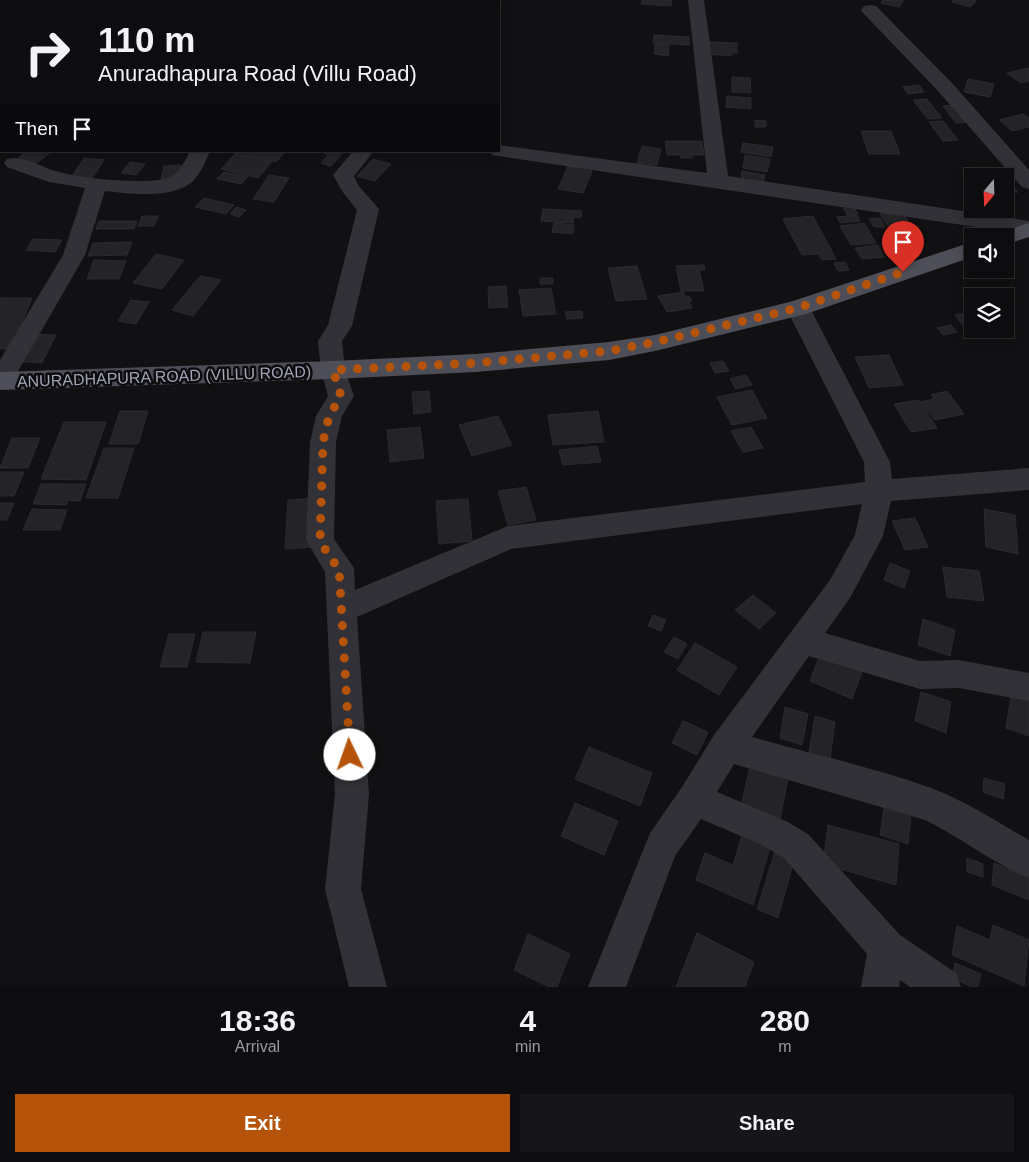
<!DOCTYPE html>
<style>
:root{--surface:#0d0c0e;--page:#161517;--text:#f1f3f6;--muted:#9a9b9e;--line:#2d2c2e;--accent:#b45309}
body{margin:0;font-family:Arial,sans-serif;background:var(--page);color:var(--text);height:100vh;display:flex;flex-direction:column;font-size:19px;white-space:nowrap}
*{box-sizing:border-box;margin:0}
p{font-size:16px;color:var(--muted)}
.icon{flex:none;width:28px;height:28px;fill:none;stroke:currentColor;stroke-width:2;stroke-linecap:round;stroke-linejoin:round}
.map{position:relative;height:987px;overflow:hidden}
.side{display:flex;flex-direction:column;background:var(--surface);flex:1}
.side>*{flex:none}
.hud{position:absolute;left:0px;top:0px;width:500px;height:152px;box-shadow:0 2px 12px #0003,0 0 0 1px var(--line);background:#0d0c0e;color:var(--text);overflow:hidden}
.needle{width:32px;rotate:199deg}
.tools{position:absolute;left:964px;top:168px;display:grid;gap:10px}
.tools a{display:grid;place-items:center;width:50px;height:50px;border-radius:0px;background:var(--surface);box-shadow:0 2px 12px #0003,0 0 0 1px var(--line);font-size:25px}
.pin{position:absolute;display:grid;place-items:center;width:42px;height:42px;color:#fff;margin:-51px -21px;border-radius:50% 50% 50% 0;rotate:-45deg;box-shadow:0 0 5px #0007}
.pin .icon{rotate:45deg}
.me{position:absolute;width:55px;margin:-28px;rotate:357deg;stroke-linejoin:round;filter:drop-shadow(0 0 4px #0008)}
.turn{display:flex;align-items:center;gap:18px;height:105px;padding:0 15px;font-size:22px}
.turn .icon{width:65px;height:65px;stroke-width:2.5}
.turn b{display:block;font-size:35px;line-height:42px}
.then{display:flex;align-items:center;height:48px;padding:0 15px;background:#0003;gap:10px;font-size:19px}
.eta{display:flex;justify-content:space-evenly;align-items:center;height:85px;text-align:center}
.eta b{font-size:30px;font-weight:700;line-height:35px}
.cta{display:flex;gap:10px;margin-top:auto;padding:10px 15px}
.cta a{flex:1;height:58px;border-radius:0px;background:var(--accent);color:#fff;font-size:20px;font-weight:700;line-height:58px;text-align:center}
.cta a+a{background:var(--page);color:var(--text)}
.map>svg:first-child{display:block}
</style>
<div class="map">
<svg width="1029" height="987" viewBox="0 0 1029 987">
<rect width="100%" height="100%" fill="#111012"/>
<!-- building -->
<path fill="#242326" stroke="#2b2a2e" d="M 642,0 L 672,0 L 671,6 L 641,4 Z
M 883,0 L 904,0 L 899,7 L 881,3 Z
M 954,0 L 973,0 L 976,1 L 971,7 L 952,2 Z
M 654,35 L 689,37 L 689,45 L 653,43 Z
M 710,42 L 737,43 L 737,53 L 731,53 L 731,56 L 709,54 Z
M 655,44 L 669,45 L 668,56 L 654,54 Z
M 1029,68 L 1029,81 L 1021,83 L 1007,73 Z
M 732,77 L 750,78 L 751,93 L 732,92 Z
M 968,79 L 994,84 L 990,97 L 964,92 Z
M 919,85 L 924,92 L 908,94 L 903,87 Z
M 727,96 L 751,98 L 751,109 L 726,107 Z
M 927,99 L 942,118 L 928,119 L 913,100 Z
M 955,105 L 969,122 L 956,123 L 943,106 Z
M 1024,114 L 1029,118 L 1029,127 L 1012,131 L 999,120 Z
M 755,120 L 766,121 L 766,127 L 755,127 Z
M 943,121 L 958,140 L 943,141 L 929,122 Z
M 861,131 L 891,131 L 900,154 L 869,154 Z
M 665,141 L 702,141 L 704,155 L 692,155 L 692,158 L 681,158 L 680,155 L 667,155 Z
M 743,143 L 773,147 L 771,157 L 741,152 Z
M 642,146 L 661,149 L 657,165 L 637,163 Z
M 27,151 L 52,151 L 37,163 L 19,157 Z
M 235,151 L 286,151 L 276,162 L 234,153 Z
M 319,151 L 345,151 L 331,166 L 321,163 L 328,155 Z
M 235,154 L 272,162 L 258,178 L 221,169 Z
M 745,155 L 770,159 L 767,172 L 743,168 Z
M 84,158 L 104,160 L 91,180 L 71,178 Z
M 373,159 L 391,164 L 375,181 L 357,176 Z
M 130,162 L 145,164 L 136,175 L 121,173 Z
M 181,165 L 178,179 L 161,180 L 164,166 Z
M 568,166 L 592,171 L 583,193 L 558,189 Z
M 742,171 L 765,175 L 763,183 L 741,179 Z
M 1001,171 L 1005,176 L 978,176 L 976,174 Z
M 224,172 L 248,177 L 241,184 L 217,179 Z
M 269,175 L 289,178 L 274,202 L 253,199 Z
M 1005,176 L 1018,192 L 1005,194 Z
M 204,198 L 234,205 L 226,214 L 195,207 Z
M 236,207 L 246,210 L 239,217 L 230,214 Z
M 854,207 L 858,214 L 847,215 L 843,208 Z
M 543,209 L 582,211 L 581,218 L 574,217 L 573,223 L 541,221 Z
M 902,212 L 910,224 L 888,226 L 880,214 Z
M 857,215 L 860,221 L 840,223 L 837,217 Z
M 142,216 L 158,216 L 154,226 L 138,226 Z
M 813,216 L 836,259 L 822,260 L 818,254 L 802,255 L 783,219 Z
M 880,218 L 885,227 L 874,227 L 869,219 Z
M 99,221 L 137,221 L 134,229 L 96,229 Z
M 554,223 L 574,225 L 573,234 L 552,232 Z
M 864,223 L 876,243 L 851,245 L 840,226 Z
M 910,227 L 914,234 L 903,235 L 899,228 Z
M 900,234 L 906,239 L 896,243 L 890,238 Z
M 33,239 L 62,240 L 55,252 L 26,250 Z
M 132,242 L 127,255 L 88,256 L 93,243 Z
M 878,245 L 884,257 L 862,259 L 855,248 Z
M 156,254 L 184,260 L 162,289 L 133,283 Z
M 94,260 L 126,261 L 119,279 L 87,279 Z
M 845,262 L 849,270 L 838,271 L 834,263 Z
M 704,265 L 705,270 L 699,270 L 704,291 L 681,291 L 676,266 Z
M 637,266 L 647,299 L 616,301 L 608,268 Z
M 200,276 L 221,280 L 193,316 L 172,310 Z
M 540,278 L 553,278 L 553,284 L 540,284 Z
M 506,286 L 508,307 L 489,308 L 488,287 Z
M 551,288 L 556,314 L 523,316 L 519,290 Z
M 683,292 L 685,296 L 689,296 L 692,301 L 689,302 L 692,308 L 667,312 L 658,296 Z
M 0,298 L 32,298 L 11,349 L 0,349 Z
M 131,300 L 149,302 L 136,324 L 118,321 Z
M 582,311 L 583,318 L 567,319 L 565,312 Z
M 972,311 L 972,323 L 963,325 L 955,315 Z
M 951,325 L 957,332 L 943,335 L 937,328 Z
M 31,334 L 56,335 L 42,363 L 16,361 Z
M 889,355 L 903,385 L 869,388 L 855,357 Z
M 723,361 L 729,371 L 715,373 L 710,363 Z
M 746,375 L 752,385 L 736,389 L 730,379 Z
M 752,390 L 767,418 L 732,425 L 717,397 Z
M 429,391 L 431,412 L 414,414 L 412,392 Z
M 947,391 L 964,414 L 935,420 L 921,402 L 934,399 L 931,395 Z
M 919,400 L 937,428 L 911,432 L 894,404 Z
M 120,411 L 148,411 L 138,444 L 109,444 Z
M 598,411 L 604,442 L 553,445 L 548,415 Z
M 498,416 L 512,445 L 472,456 L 459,425 Z
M 64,422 L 106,422 L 86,480 L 41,479 Z
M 420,427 L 424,458 L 390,462 L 387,430 Z
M 751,427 L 763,448 L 743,452 L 731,431 Z
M 12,438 L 40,438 L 28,468 L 0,468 Z
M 597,446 L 601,462 L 563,465 L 559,450 Z
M 104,448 L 134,448 L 118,498 L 86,498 Z
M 0,472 L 24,472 L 14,496 L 0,496 Z
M 41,484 L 86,484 L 80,501 L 68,500 L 66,505 L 33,504 Z
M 526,487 L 536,520 L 508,525 L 498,491 Z
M 316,498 L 314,547 L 285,549 L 288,500 Z
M 468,499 L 472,541 L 439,544 L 436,501 Z
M 0,503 L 14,503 L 7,520 L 0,520 Z
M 32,509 L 67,510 L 60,530 L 23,530 Z
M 984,509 L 1015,515 L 1018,554 L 986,547 Z
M 915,518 L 928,547 L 905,550 L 892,521 Z
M 890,563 L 910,571 L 904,588 L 884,580 Z
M 943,567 L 979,571 L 984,601 L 947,597 Z
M 753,595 L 776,613 L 759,629 L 735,610 Z
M 653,615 L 666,620 L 661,631 L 648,626 Z
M 923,619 L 955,630 L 950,656 L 918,645 Z
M 203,632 L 256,632 L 250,663 L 196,662 Z
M 169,634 L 195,634 L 187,667 L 160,667 Z
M 674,637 L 687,644 L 678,659 L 664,652 Z
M 695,643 L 737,667 L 719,695 L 677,670 Z
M 820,655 L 862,672 L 852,699 L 810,681 Z
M 1012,689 L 1029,695 L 1029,736 L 1006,728 Z
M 921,692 L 951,702 L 946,733 L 915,721 Z
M 785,707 L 808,714 L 802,745 L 780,738 Z
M 815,716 L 835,722 L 830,759 L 809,753 Z
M 683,721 L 708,732 L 697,755 L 672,743 Z
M 589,747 L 652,773 L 640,806 L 575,779 Z
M 750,766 L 788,778 L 780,820 L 741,807 Z
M 984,778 L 1005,784 L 1003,799 L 983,792 Z
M 575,803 L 618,821 L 604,855 L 561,836 Z
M 884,808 L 911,817 L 908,844 L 880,835 Z
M 828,825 L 899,844 L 896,885 L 823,864 Z
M 743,832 L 771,844 L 753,905 L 696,880 L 705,853 L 733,865 Z
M 776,848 L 795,857 L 778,918 L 757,909 Z
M 967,858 L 983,864 L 983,877 L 967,872 Z
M 994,863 L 1029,877 L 1029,900 L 992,885 Z
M 993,925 L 1029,940 L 1024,986 L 952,955 L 957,926 L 990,940 Z
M 697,933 L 754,962 L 745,987 L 676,987 Z
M 528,934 L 570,954 L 557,987 L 549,987 L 514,970 Z
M 955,963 L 981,974 L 978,987 L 972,987 L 952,978 Z"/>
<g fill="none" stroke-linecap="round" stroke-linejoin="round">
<!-- minor -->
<path fill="#313137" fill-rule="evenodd" d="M 688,0 L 704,0 L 728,176 L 1029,221 L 1029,235 L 492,155 L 489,151 L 499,151 L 499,145 L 707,173 Z
M 870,5 L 876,6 L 952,83 L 1029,170 L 1029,189 L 1022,187 L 938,91 L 864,14 L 861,10 L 864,6 Z
M 0,43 L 1,43 L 1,53 L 0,53 Z
M 190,151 L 210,151 C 206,160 202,171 195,179 C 176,200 131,194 105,191 L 85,255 L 9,387 L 0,390 L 0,360 L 63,255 L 85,188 L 49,182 L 7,167 L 4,163 L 7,159 C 24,154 42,168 59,172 C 86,179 117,181 145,181 C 172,180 178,176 190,151 Z
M 353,151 L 374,151 L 354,176 L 358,185 L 379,209 L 352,326 L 342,341 L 345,370 L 354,396 L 342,416 L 336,442 L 334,539 L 354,568 L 355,590 L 508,526 L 865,482 L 864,462 L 786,308 L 790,302 L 798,300 L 806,302 L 810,308 L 890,462 L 892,479 L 1029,468 L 1029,490 L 891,501 L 883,536 L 850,598 L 825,633 L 920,661 L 959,660 L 1029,673 L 1029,701 L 959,688 L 920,689 L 809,656 L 752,737 C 811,754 873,767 931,788 C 966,801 997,822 1029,840 L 1029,878 C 992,863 960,837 925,820 L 734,764 L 717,792 L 786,821 L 808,834 L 900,935 L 956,973 L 961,987 L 910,987 L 900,980 L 899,987 L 861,987 L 867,954 L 784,858 L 762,845 L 701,819 L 675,856 L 626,987 L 588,987 L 650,833 L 682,787 L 714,735 L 830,580 L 855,535 L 862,504 L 511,549 L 357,617 L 369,794 L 361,889 L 387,987 L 349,987 L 325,889 L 335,794 L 325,572 L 306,540 L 310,442 L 316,416 L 328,396 L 321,370 L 318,341 L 328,325 L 357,210 L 342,191 L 333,175 Z"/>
<!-- major -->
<path fill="#4d4e57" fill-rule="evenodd" d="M 1029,223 L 1029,237 L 1005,245 L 1005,236 L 995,236 L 997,233 Z
M 972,242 L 972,257 L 806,314 L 655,351 L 609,360 L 476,372 L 333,379 L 0,390 L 0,372 L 333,361 L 476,354 L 609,342 L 655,335 L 793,301 Z"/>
</g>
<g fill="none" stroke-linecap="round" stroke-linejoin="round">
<!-- route -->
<path stroke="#b45309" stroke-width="9" stroke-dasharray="0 16.2" d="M 350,755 L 339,568 L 330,558 L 320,540 L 323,442 L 329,416 L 341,396 L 333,370 L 476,363 L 609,351 L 656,342 L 798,308 L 903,272"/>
</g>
<g text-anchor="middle" stroke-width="5" stroke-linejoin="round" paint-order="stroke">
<!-- street labels -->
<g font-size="16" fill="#a0a4b4" stroke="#0c0b0d">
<text transform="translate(164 376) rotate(-2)" y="6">ANURADHAPURA ROAD (VILLU ROAD)</text>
</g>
</g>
</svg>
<div class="tools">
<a><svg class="needle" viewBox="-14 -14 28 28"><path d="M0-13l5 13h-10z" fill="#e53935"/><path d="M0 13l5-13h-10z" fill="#9a9b9e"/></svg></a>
<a><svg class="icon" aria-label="sound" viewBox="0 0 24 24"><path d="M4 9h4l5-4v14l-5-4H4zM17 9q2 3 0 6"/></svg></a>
<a><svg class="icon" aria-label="layers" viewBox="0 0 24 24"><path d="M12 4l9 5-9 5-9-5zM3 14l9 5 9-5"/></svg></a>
</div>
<div class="pin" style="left:903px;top:272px;background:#d93025"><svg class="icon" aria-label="arrive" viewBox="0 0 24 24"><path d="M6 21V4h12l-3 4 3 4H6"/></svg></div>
<svg class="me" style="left:350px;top:755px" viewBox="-20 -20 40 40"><circle r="19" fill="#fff"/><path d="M0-13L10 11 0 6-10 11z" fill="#b45309"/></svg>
<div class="hud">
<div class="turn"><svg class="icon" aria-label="right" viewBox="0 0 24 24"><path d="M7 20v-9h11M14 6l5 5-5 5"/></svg><div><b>110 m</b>Anuradhapura Road (Villu Road)</div></div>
<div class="then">Then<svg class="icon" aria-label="arrive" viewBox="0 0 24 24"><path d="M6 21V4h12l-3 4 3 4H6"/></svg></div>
</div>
</div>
<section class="side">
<div class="eta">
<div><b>18:36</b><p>Arrival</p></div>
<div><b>4</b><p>min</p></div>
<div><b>280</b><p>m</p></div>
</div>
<div class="cta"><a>Exit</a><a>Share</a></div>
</section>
